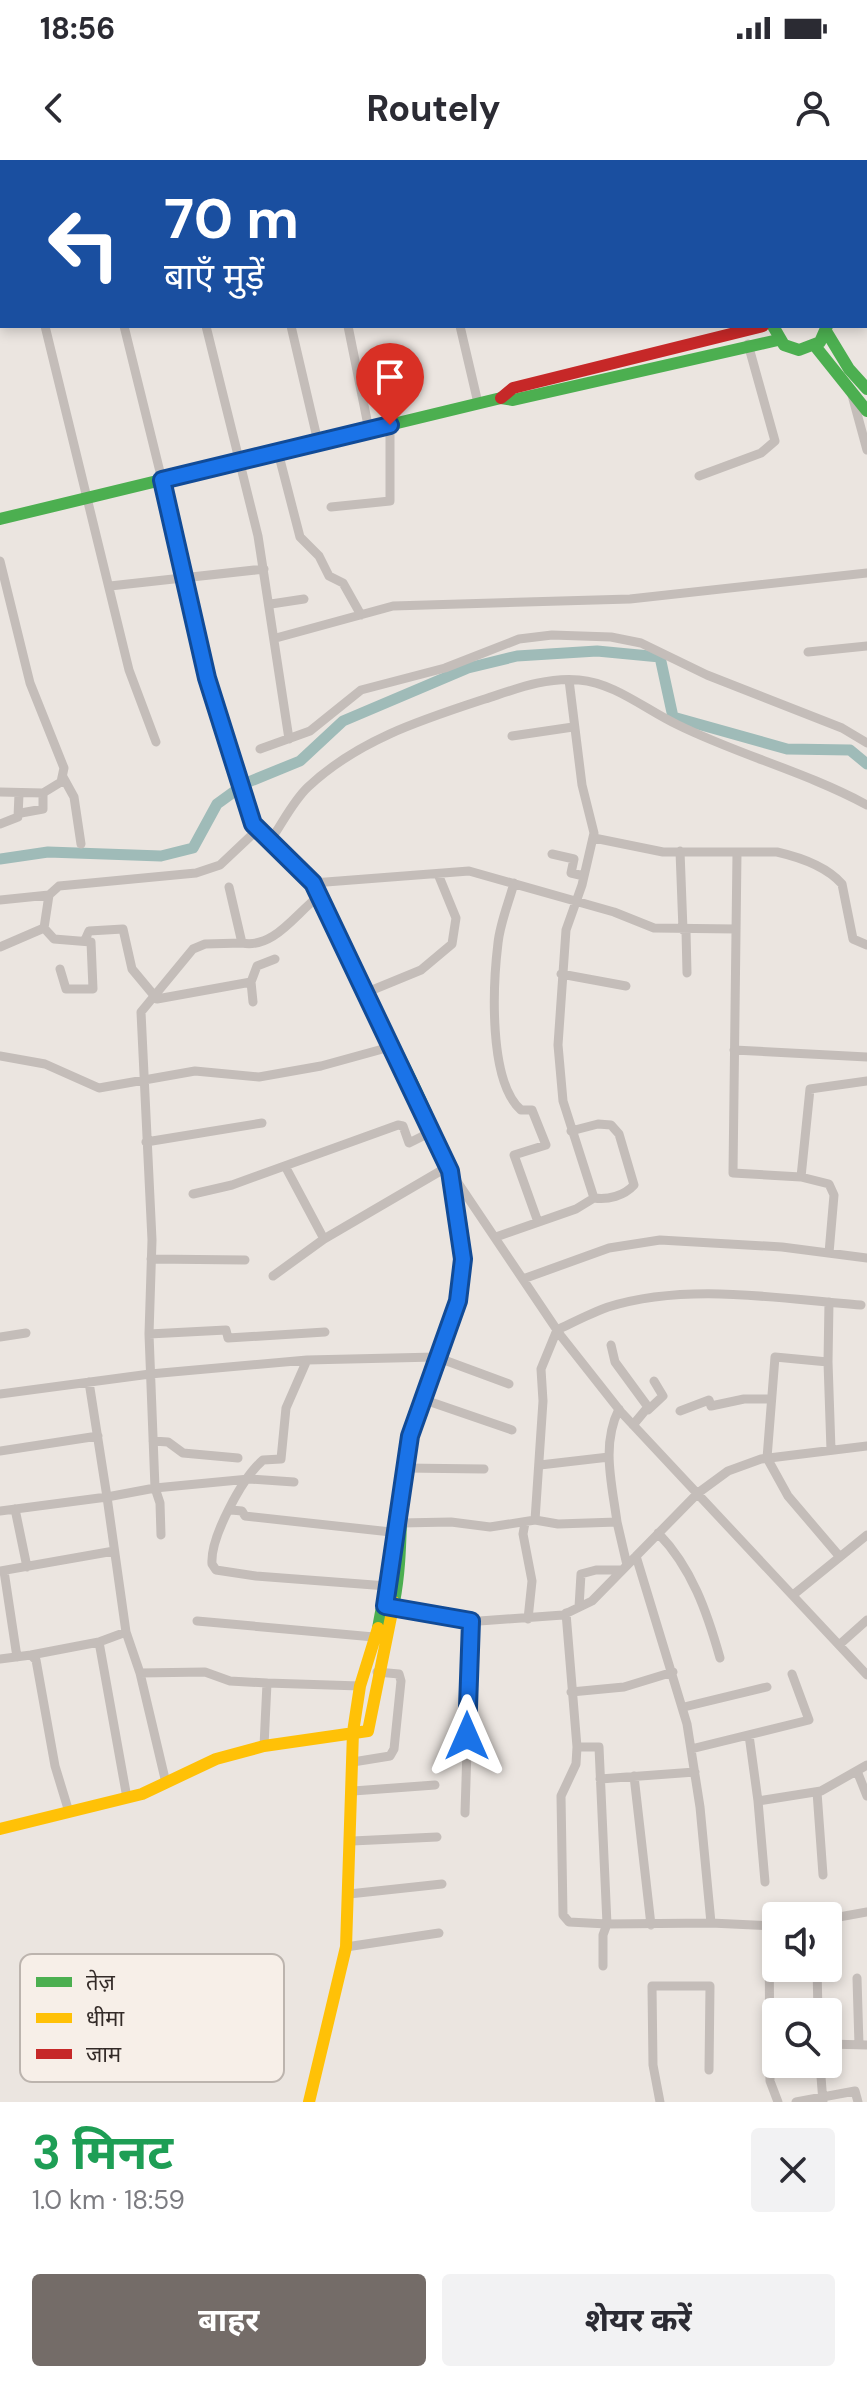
<!DOCTYPE html>
<html lang="hi">
<meta charset="utf-8">
<style>
:root{--surface:#fff;--page:#f2f2f3;--text:#2b2b33;--muted:#7c7c81;--accent:#746c68}
body{margin:0;font-family:"DM Sans","Noto Sans Devanagari",sans-serif;background:var(--page);color:var(--text);height:100vh;display:flex;flex-direction:column;font-size:30px;white-space:nowrap}
*{box-sizing:border-box;margin:0}
p{font-size:26px;color:var(--muted)}
.icon{flex:none;width:44px;height:44px;fill:none;stroke:currentColor;stroke-width:2;stroke-linecap:round;stroke-linejoin:round}
.map{position:relative;height:1942px;overflow:hidden}
.details{display:flex;flex-direction:column;background:var(--surface);flex:1}
.details>*{flex:none}
.top-card{position:absolute;left:0px;top:0px;width:868px;height:168px;box-shadow:0 4px 12px #0003;background:#1a4fa0;color:#fff;overflow:hidden}
.fabs{position:absolute;left:762px;top:1742px;display:grid;gap:16px}
.fabs a{display:grid;place-items:center;width:80px;height:80px;border-radius:8px;background:var(--surface);box-shadow:0 4px 12px #0003;font-size:40px}
.pin{position:absolute;display:grid;place-items:center;width:68px;height:68px;color:#fff;margin:-82px -34px;border-radius:50% 50% 50% 0;rotate:-45deg;box-shadow:0 0 8px #0007}
.pin .icon{rotate:45deg}
.me{position:absolute;width:88px;margin:-44px;rotate:0deg;stroke-linejoin:round;filter:drop-shadow(0 0 6px #0008)}
.turn{display:flex;align-items:center;gap:28px;height:168px;padding:0 32px;font-size:36px}
.turn .icon{width:104px;height:104px;stroke-width:2.5}
.turn b{display:block;font-size:56px;line-height:68px}
.round{display:grid;place-items:center;flex:none;width:84px;height:84px;border-radius:8px;background:var(--page)}
.summary{display:flex;align-items:center;justify-content:space-between;height:136px;padding:0 32px}
h1{font-size:48px;font-weight:700;line-height:60px;color:#1e9e55}
.button{display:flex;gap:16px;margin-top:auto;padding:16px 32px}
.button a{flex:1;height:92px;border-radius:8px;background:var(--accent);color:#fff;font-size:32px;font-weight:700;line-height:92px;text-align:center}
.button a+a{background:var(--page);color:var(--text)}
.status{display:flex;justify-content:space-between;align-items:center;height:56px;padding:0 40px;background:var(--surface);direction:ltr}
.status svg{height:22px;fill:currentColor}
header{display:flex;justify-content:space-between;align-items:center;height:104px;padding:0 32px;background:var(--surface);font-size:36px;font-weight:700}
.map>svg:first-child{display:block}
</style>
<div class="status"><b>18:56</b><svg viewBox="0 0 49 12"><path d="M0 12V9h3v3zM5 12V6h3v6zM10 12V3h3v9zM15 12V0h3v12zM26 1h20v11H26zM47 4h2v5h-2z"/></svg></div>
<header><svg class="icon" aria-label="back" viewBox="0 0 24 24"><path d="M15 5l-7 7 7 7"/></svg>Routely<svg class="icon" aria-label="person" viewBox="0 0 24 24"><circle cx="12" cy="8" r="4"/><path d="M4 21q1-7 8-7t8 7"/></svg></header>
<div class="map">
<svg width="867" height="1942" viewBox="0 0 867 1942">
<rect width="100%" height="100%" fill="#ebe5e0"/>
<g fill="none" stroke-linecap="round" stroke-linejoin="round">
<!-- canal -->
<path stroke="#9fbbb8" stroke-width="11" d="M 0,699 L 48,692 L 161,696 L 193,688 L 217,644 L 246,623 L 300,601 L 343,561 L 468,508 L 517,496 L 597,491 L 660,497 L 673,557 L 787,589 L 850,590 L 867,604"/>
<!-- street -->
<path stroke="#c4bdb9" stroke-width="9" d="M 83,0 L 83,2
M 166,0 L 166,2
M 247,0 L 247,2
M 310,0 L 311,2
M 425,0 L 426,2
M 45,166 L 129,510 L 156,582
M 124,166 L 162,320
M 206,166 L 258,376 L 289,579
M 291,166 L 318,282
M 348,166 L 369,270
M 460,166 L 478,243
M 852,235 L 867,290
M 278,292 L 300,377 L 319,396 L 329,416 L 343,423 L 361,455
M 699,316 L 761,293 L 775,281 L 748,184
M 331,347 L 390,341 L 390,265
M 0,401 L 30,523 L 64,608 L 61,622 L 43,633 L 0,632
M 110,426 L 264,409
M 271,444 L 304,439
M 276,478 L 393,446 L 630,439 L 867,413
M 808,492 L 867,486
M 512,576 L 573,567
M 260,589 L 310,571 L 361,530 L 445,508 L 519,479 L 552,475 L 611,477 L 641,483 L 707,515 L 842,568 L 867,583
M 63,617 L 74,637 L 81,684
M 21,653 L 43,649 L 43,633
M 0,664 L 18,657 L 19,634
M 594,678 L 663,692 L 777,692 C 799,697 827,707 842,724 L 853,779 L 867,785
M 270,681 C 282,664 293,641 308,627 C 358,580 421,560 485,539 C 516,529 546,517 579,520 C 615,523 646,550 678,565 C 739,595 806,612 867,645
M 680,691 L 683,770
M 737,693 L 733,1013 L 801,1017 L 829,1024 L 834,1035 L 829,1093
M 552,694 L 574,699 L 571,713 L 584,716
M 313,723 L 469,711 L 614,752 L 654,768 L 736,769
M 514,723 C 509,742 500,763 498,783 C 493,824 488,921 521,950 L 532,950 L 546,985 L 514,995 L 538,1062
M 229,727 L 242,783 C 274,789 295,754 319,736
M 0,740 L 49,735
M 44,768 L 54,779 L 91,782 L 93,829 L 66,829 L 60,809
M 686,771 L 687,813
M 85,780 L 89,771 L 123,769 L 132,809 L 157,839 L 251,822 L 257,806 L 275,799
M 0,787 L 44,768 L 49,735 L 59,726 L 196,713 L 220,705 L 257,670
M 561,814 L 626,826
M 251,822 L 253,842
M 365,833 L 421,810 L 452,784 L 456,758 L 438,714
M 734,890 L 867,897
M 0,896 L 45,904 L 99,928 L 195,911 L 259,917 L 321,906 L 390,887
M 571,971 L 598,964 L 611,965 L 619,974 L 634,1025 C 624,1036 608,1040 594,1038
M 146,982 L 262,963
M 285,1006 L 324,1079
M 452,1014 L 561,1176 L 621,1252 L 867,1515
M 801,1017 L 810,929 L 867,921
M 193,1034 L 232,1025 L 398,965 L 403,966 L 409,983 L 433,971
M 496,1077 L 576,1049 L 594,1038 L 563,941 L 558,885 L 566,770 L 582,725 L 594,673 L 582,625 L 569,520
M 151,1099 L 245,1100
M 273,1116 L 324,1079 L 449,1006
M 523,1119 L 609,1088 L 660,1080 L 782,1087 L 867,1098
M 149,1174 L 226,1170 L 228,1178 L 325,1172
M 0,1177 L 26,1173
M 611,1185 L 615,1202 L 648,1247 L 633,1265
M 307,1200 L 286,1248 L 281,1299 L 263,1300 C 243,1317 210,1377 212,1404 L 216,1410 L 256,1416 L 387,1426
M 828,1202 L 829,1142
M 89,1222 L 107,1337 L 155,1328 L 149,1174 L 152,1080 L 141,852 L 193,789 L 205,784 L 242,783
M 0,1234 L 150,1214 L 307,1200 L 436,1197 L 509,1224
M 422,1239 L 512,1270
M 619,1249 C 601,1285 612,1324 617,1362 L 558,1364 L 535,1360 L 543,1241 L 541,1209 L 557,1170 C 574,1162 591,1153 608,1147 C 689,1122 779,1139 861,1145
M 648,1250 L 663,1236 L 654,1221
M 680,1251 L 709,1240 L 711,1246 L 744,1239 L 770,1239
M 153,1281 L 168,1282 L 183,1293 L 238,1298
M 831,1290 L 828,1202 L 775,1197 L 767,1298 L 788,1336 L 840,1397
M 0,1291 L 98,1276
M 540,1305 L 609,1297
M 404,1308 L 484,1309
M 15,1349 L 27,1407
M 231,1350 L 242,1351 L 245,1356 L 400,1373
M 0,1351 L 107,1337 L 126,1472 L 99,1482 L 127,1638
M 617,1362 L 627,1405
M 400,1363 L 451,1362 L 490,1367 L 535,1360
M 525,1363 L 523,1374 L 532,1421 L 528,1459
M 658,1373 C 692,1408 707,1452 720,1498
M 161,1375 L 160,1343 L 155,1328 L 249,1319 L 294,1322
M 0,1411 L 114,1391
M 4,1411 L 17,1497
M 793,1435 L 867,1375
M 391,1447 L 466,1462 L 563,1455 L 592,1441 L 698,1333 L 728,1311 L 761,1299 L 867,1286
M 579,1447 L 581,1414 L 596,1410 L 622,1410
M 566,1453 L 577,1587 L 599,1587 L 607,1764 L 711,1763 L 700,1647 L 687,1564 L 636,1396
M 197,1461 L 374,1477
M 126,1472 L 140,1513 L 166,1623
M 839,1485 L 867,1460
M 31,1495 L 99,1482
M 0,1499 L 31,1495 L 36,1500 L 55,1606 L 69,1652
M 140,1513 L 205,1512 L 230,1521 L 267,1523
M 571,1532 L 624,1527 L 673,1512
M 684,1547 L 767,1527
M 749,1575 L 758,1641
M 264,1586 L 267,1523 L 360,1526
M 577,1587 L 576,1604 L 561,1636 L 563,1755 L 569,1762 L 607,1764 L 603,1775 L 603,1806
M 691,1589 L 809,1560 L 792,1514
M 353,1602 L 390,1596 L 394,1589 L 401,1521 L 399,1514 L 377,1512
M 857,1611 L 867,1636
M 634,1616 L 651,1765
M 600,1619 L 695,1612
M 353,1631 L 435,1625
M 817,1632 L 823,1715
M 465,1653 L 471,1461
M 352,1681 L 437,1677
M 765,1722 L 758,1641 L 821,1631 L 867,1605
M 349,1734 L 442,1724
M 828,1759 L 867,1752
M 711,1763 L 776,1766
M 769,1765 L 770,1921 L 778,1942
M 346,1787 L 439,1773
M 817,1808 L 818,1852
M 857,1818 L 859,1885
M 828,1884 L 867,1885
M 820,1904 L 823,1942
M 660,1942 L 653,1905 L 652,1826 L 710,1826 L 709,1910
M 796,1942 L 855,1931 L 858,1942"/>
<!-- fast -->
<path stroke="#4caf50" stroke-width="12" d="M 742,0 L 742,2
M 43,2 L 51,0
M 0,13 L 2,13
M 866,132 L 867,132
M 866,150 L 867,150
M 773,166 L 784,185 L 799,190 L 820,182 L 827,166
M 826,171 L 849,209 L 867,229
M 815,186 L 867,251
M 0,359 L 501,238 L 513,240 L 778,180
M 353,805 C 395,893 478,1024 462,1123 C 452,1181 417,1232 407,1291 C 398,1341 404,1391 394,1442
M 378,1468 L 399,1356"/>
<!-- slow -->
<path stroke="#ffc107" stroke-width="12" d="M 677,0 L 679,2
M 754,0 L 754,2
M 162,320 L 207,518 L 253,664 L 313,723 L 353,805
M 0,1669 L 142,1634 L 216,1599 L 264,1586 L 368,1571 L 394,1442
M 309,1942 L 346,1787 L 353,1572 L 360,1526 L 378,1468"/>
<!-- jam -->
<path stroke="#c62828" stroke-width="12" d="M 501,238 L 513,228 L 763,166"/>
</g>
<g fill="none" stroke-linecap="round" stroke-linejoin="round">
<defs>
<path id="route" d="M 390,265 L 162,320 L 207,518 L 253,664 L 313,723 L 450,1011 L 463,1099 L 458,1141 L 410,1276 L 385,1446 L 471,1461 L 467,1576"/>
</defs>
<!-- route casing -->
<use href="#route" stroke="#114b97" stroke-width="20"/>
<!-- route -->
<use href="#route" stroke="#1a73e8" stroke-width="14"/>
</g>
<!-- legend -->
<rect x="20" y="1794" width="264" height="128" rx="12" fill="#f7efe8" stroke="#bcb4ae" stroke-width="2"/>
<rect x="36" y="1817" width="36" height="10" fill="#4caf50"/>
<rect x="36" y="1853" width="36" height="10" fill="#ffc107"/>
<rect x="36" y="1889" width="36" height="10" fill="#c62828"/>
<g font-size="22" fill="#342b28">
<text x="86" y="1830">तेज़</text>
<text x="86" y="1866">धीमा</text>
<text x="86" y="1902">जाम</text>
</g>
</svg>
<div class="fabs">
<a><svg class="icon" aria-label="sound" viewBox="0 0 24 24"><path d="M4 9h4l5-4v14l-5-4H4zM17 9q2 3 0 6"/></svg></a>
<a><svg class="icon" aria-label="search" viewBox="0 0 24 24"><circle cx="10" cy="10" r="6"/><path d="M15 15l6 6"/></svg></a>
</div>
<div class="pin" style="left:390px;top:265px;background:#d93025"><svg class="icon" aria-label="arrive" viewBox="0 0 24 24"><path d="M6 21V4h12l-3 4 3 4H6"/></svg></div>
<svg class="me" style="left:467px;top:1576px" viewBox="-20 -20 40 40"><path d="M0-17L14 15 0 8-14 15z" fill="#1a73e8" stroke="#fff" stroke-width="4"/></svg>
<div class="top-card">
<div class="turn"><svg class="icon" aria-label="left" viewBox="0 0 24 24"><path d="M17 20v-9H6M10 6l-5 5 5 5"/></svg><div><b>70 m</b>बाएँ मुड़ें</div></div>
</div>
</div>
<section class="details">
<div class="summary"><div><h1>3 मिनट</h1><p>1.0 km · 18:59</p></div><a class="round"><svg class="icon" aria-label="close" viewBox="0 0 24 24"><path d="M6 6l12 12M18 6L6 18"/></svg></a></div>
<div class="button"><a>बाहर</a><a>शेयर करें</a></div>
</section>
